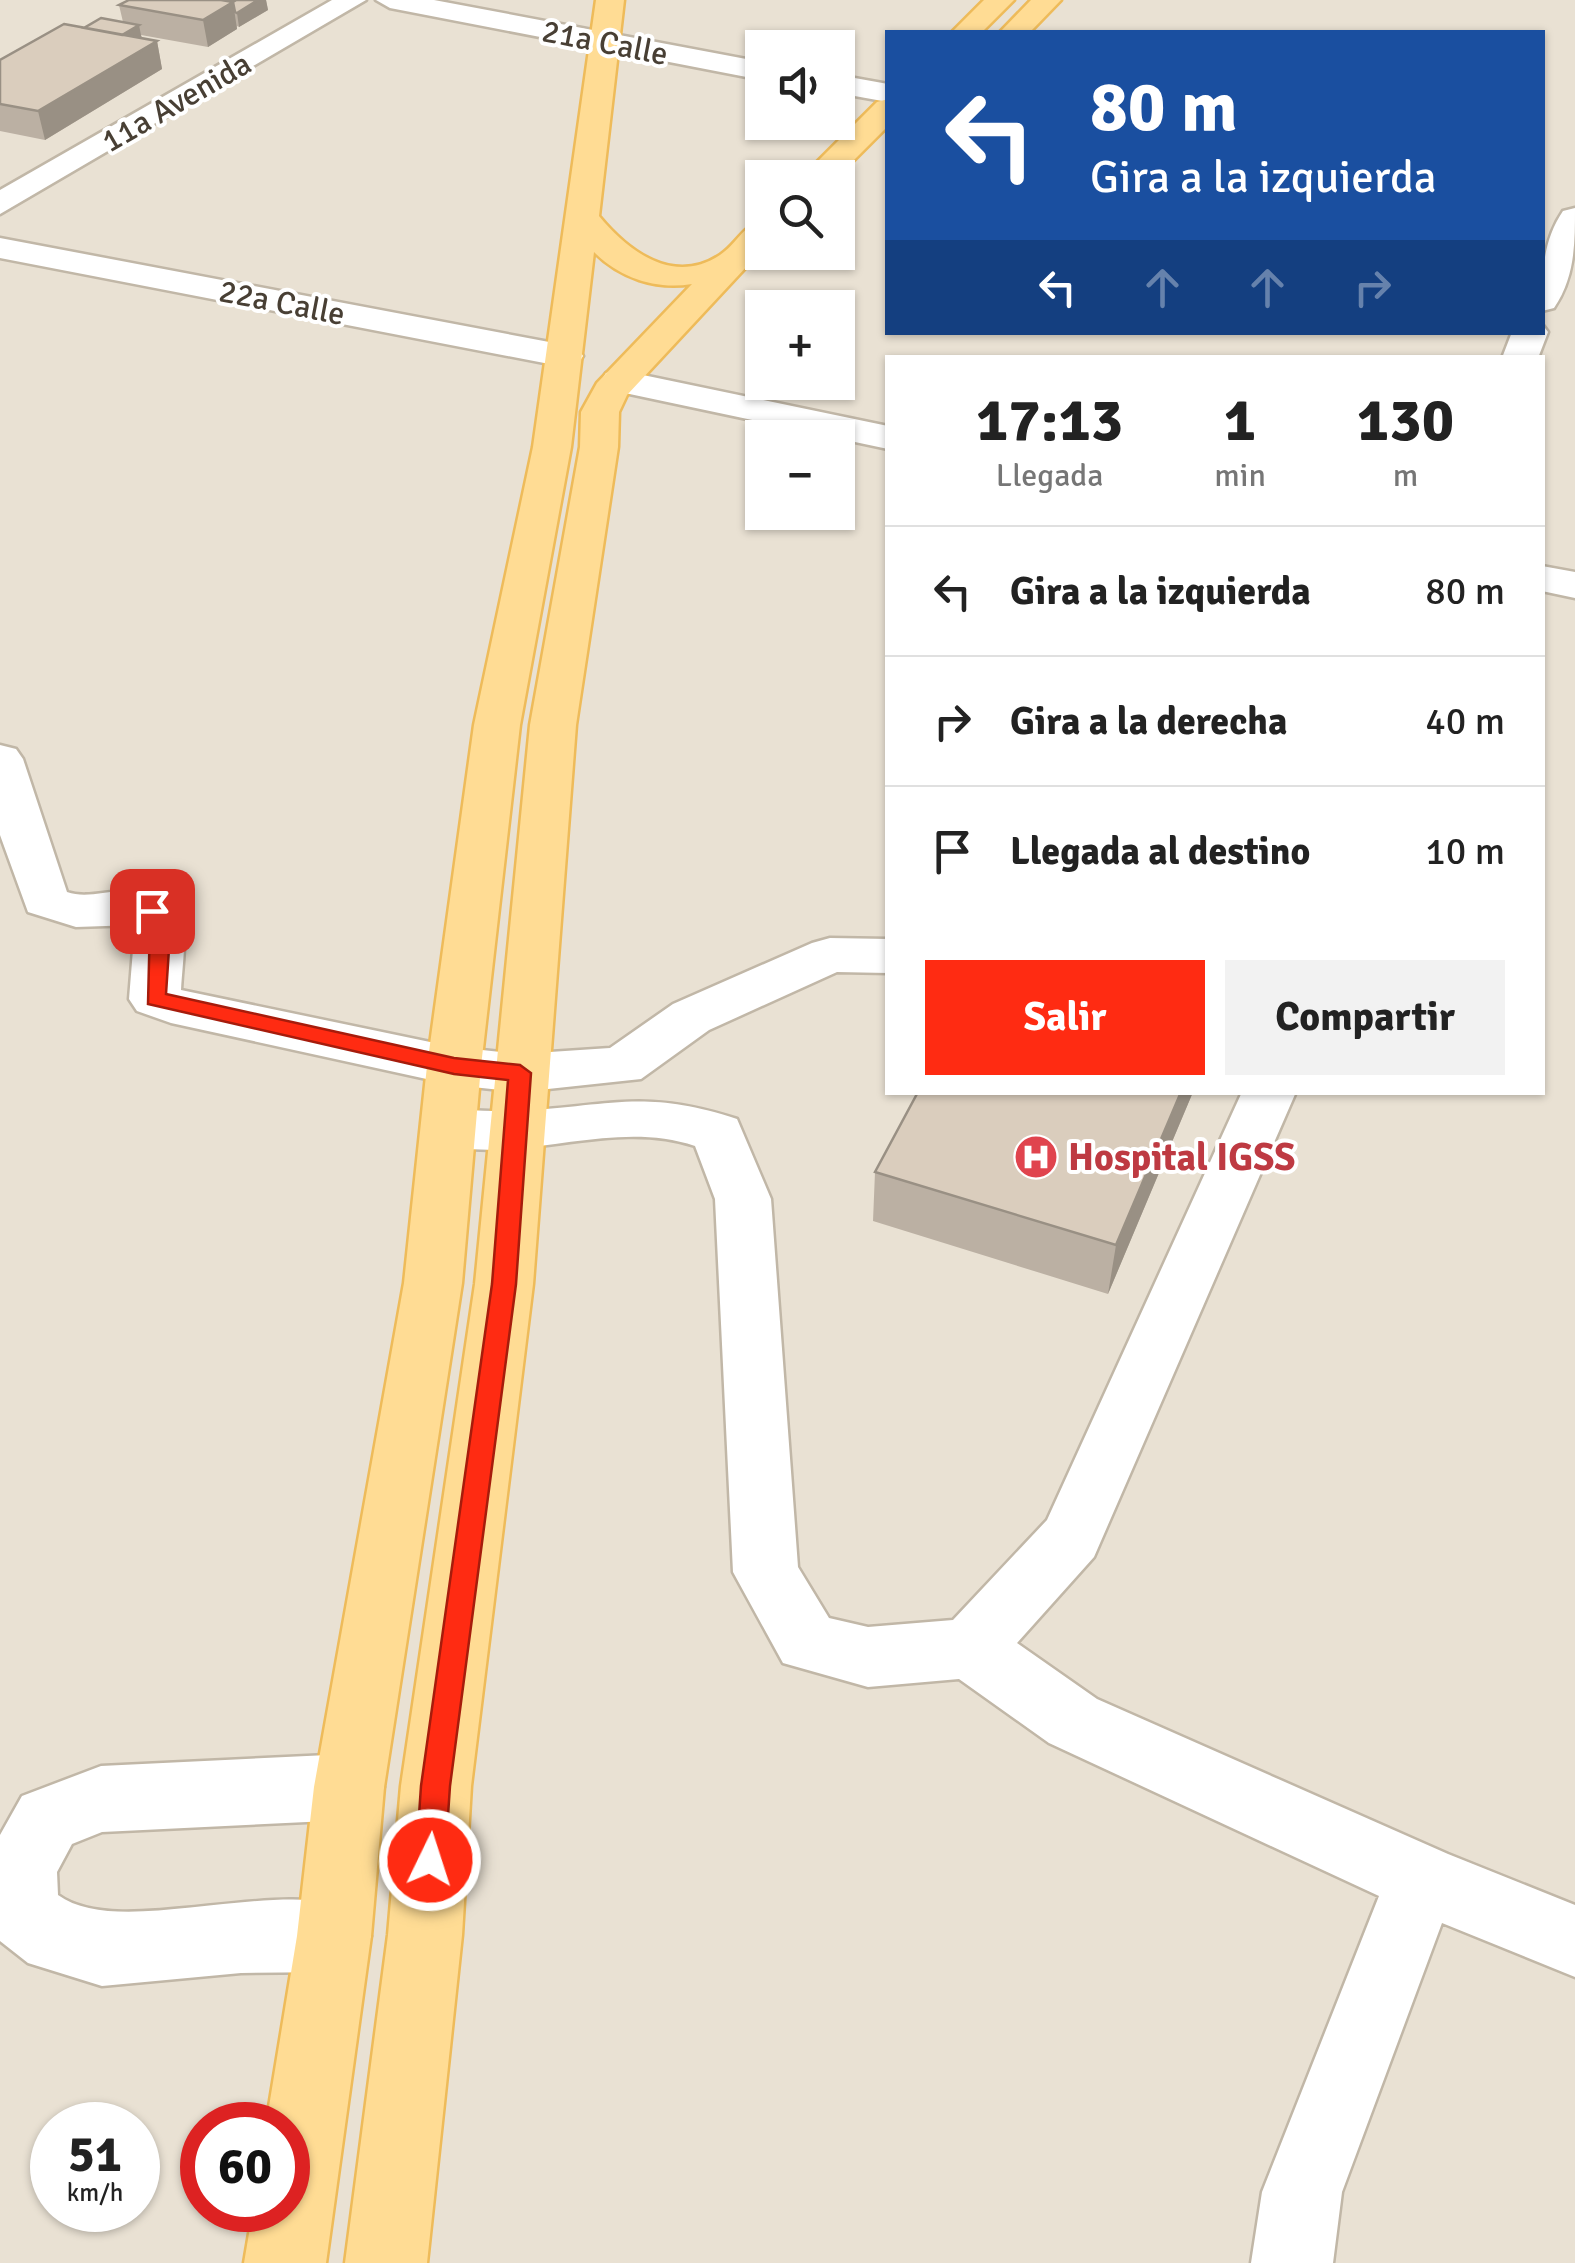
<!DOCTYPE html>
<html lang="es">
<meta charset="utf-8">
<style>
:root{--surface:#fff;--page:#f2f2f2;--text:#222;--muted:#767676;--line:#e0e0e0;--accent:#ff2b12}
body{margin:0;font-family:Signika,sans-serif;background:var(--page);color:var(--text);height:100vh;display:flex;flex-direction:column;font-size:38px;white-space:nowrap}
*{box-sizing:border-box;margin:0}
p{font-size:32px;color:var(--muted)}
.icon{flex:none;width:55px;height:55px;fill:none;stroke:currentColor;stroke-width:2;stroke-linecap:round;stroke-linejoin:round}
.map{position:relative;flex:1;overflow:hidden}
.side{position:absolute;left:885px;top:355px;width:660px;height:740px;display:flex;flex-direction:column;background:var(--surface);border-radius:0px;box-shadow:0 2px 8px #0004}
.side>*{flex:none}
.guide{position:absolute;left:885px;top:30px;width:660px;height:305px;border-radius:0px;box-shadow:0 2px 8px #0004;background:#1a4fa0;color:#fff;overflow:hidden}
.controls{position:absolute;left:745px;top:30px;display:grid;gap:20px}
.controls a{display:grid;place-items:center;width:110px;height:110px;border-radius:0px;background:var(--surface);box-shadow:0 2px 8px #0004;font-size:50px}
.speed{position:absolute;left:30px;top:2102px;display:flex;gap:20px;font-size:50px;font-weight:700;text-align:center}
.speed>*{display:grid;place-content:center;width:130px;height:130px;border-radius:50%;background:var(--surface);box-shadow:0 2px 8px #0004;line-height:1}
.speed small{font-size:25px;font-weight:400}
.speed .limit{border:15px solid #d22;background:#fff;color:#111}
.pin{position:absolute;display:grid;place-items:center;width:85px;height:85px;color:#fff;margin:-42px;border-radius:20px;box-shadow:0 5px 15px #0006}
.me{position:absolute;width:110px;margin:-55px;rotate:4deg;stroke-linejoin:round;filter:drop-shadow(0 0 8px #0008)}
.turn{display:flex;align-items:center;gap:35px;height:210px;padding:0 40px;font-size:45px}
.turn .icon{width:130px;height:130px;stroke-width:2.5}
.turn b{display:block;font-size:70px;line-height:85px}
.lanes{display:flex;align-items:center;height:95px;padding:0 40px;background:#0003;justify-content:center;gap:50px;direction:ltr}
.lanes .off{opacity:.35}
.eta{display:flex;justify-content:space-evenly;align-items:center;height:170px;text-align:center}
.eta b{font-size:60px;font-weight:800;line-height:70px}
.action{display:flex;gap:20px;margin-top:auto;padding:20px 40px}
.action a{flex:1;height:115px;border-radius:0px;background:var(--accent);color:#fff;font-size:40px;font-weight:800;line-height:115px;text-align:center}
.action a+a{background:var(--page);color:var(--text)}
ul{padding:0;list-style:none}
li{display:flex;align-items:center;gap:30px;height:130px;padding:0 40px;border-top:2px solid var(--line)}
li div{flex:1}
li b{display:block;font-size:38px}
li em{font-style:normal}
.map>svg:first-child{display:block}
</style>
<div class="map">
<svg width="1575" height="2263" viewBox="0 0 1575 2263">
<rect width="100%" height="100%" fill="#f4efe6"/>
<!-- residential -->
<path fill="#e9e1d3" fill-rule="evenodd" d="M 0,0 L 1575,0 L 1575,2263 L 0,2263 ZM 888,32 L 1542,32 L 1542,332 L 888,332 ZM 762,48 L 838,48 L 838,122 L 762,122 ZM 762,178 L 838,178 L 838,252 L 762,252 ZM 762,308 L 838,308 L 838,382 L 762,382 ZM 888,358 L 1542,358 L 1542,1092 L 888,1092 ZM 762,438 L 838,438 L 838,512 L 762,512 ZM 52,2125 L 138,2125 L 138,2210 L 52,2210 ZM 202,2125 L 288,2125 L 288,2210 L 202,2210 Z"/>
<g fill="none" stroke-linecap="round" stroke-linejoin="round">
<defs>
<path id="minor" d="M 332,0 L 366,0 L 0,214 L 0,190 Z
M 376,0 L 434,0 L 762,62 L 762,80 L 390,8 Z
M 838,75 L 888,84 L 888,102 L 838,93 Z
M 1575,208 C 1575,244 1575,277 1554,308 L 1542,311 C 1542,275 1542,242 1563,211 Z
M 0,238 L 565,345 L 578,348 L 583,356 L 578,364 L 565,367 L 0,258 Z
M 1542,324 L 1548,332 L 1538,358 L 1502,358 L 1512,332 L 1542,332 Z
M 619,370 L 888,426 L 888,449 L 606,389 L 601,381 L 606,373 Z
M 1542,566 L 1575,572 L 1575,598 L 1542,591 Z
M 0,745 L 16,749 L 23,759 L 67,892 C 84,898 103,892 122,891 C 199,888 184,935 181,990 L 454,1047 L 520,1054 L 610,1048 L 673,1004 L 812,943 L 830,938 L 888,939 L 888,973 L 837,972 L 709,1030 L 641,1079 L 520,1092 L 454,1085 L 171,1023 L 137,1011 L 129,999 L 135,925 L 76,927 L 28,912 L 0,835 Z
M 1242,1092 L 1296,1092 L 1094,1557 L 1017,1643 L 1097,1699 L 1448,1854 L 1575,1905 L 1575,1977 L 1442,1923 L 1342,2192 L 1333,2263 L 1251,2263 L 1262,2192 L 1379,1896 L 1049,1743 L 959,1679 L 868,1687 L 783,1663 L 733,1572 L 715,1199 L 695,1146 C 609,1117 518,1168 431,1142 L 423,1128 L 431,1114 C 459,1106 486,1113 515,1111 C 609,1107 642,1088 737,1119 L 771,1199 L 798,1567 L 829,1618 L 868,1627 L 953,1620 L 1047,1520 Z
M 349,1754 L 374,1764 L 384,1787 L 374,1810 L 349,1820 L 102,1832 L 72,1844 L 57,1872 L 58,1895 C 119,1940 275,1876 360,1910 L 371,1936 L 360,1962 L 334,1972 L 241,1973 L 102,1986 L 28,1963 L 0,1941 L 0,1835 L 22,1796 L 101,1766 Z"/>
<path id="major" d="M 596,0 L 624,0 L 599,216 C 628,251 673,286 720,255 C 737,244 742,226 762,221 L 762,250 L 627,395 L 619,412 L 618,447 L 576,725 L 533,1284 L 471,1786 L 462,1935 L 427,2263 L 345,2263 L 388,1935 L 401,1786 L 475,1284 L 530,725 L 580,447 L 581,412 L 597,383 L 692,284 C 656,290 620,278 594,252 L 571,447 L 520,725 L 481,1066 L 462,1283 L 384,1787 L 371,1936 L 326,2263 L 244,2263 L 253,2210 L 288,2210 L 288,2125 L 266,2125 L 297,1936 L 314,1787 L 404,1283 L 427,1066 L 474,725 L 533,447 Z
M 984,0 L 1014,0 L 982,32 L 952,32 Z
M 1031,0 L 1061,0 L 1030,32 L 1000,32 Z
M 888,99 L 888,126 L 836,178 L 801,178 L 877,102 Z"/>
</defs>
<!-- minor casing -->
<use href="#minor" stroke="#c1b7a7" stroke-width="5"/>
<!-- major casing -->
<use href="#major" stroke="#eebb5a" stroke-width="5"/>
<!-- minor -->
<use href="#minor" fill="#fff" fill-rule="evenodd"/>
<!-- major -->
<use href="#major" fill="#ffdc94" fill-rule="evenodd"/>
</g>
<!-- wall -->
<path fill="#bbb0a3" d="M 129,0 L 266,0 L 268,10 L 239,27 L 237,26 L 237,29 L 208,47 L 141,35 L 142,38 L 157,41 L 162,69 L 45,140 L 0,131 L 0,60 L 84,28 L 123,22 L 119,5 Z
M 918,1092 L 1193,1092 L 1108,1294 L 873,1221 L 875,1172 Z"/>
<!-- shaded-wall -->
<path fill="#999084" d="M 258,0 L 266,0 L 268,10 L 239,27 L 237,13 Z
M 233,2 L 237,29 L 208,47 L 203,20 Z
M 139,25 L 142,40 L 109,43 Z
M 157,41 L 162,69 L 45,140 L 38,111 Z
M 1181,1092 L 1193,1092 L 1108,1294 L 1116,1245 Z"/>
<!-- building -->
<path fill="#dacdbd" stroke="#999084" stroke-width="2.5" d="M 129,0 L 221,0 L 233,2 L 203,20 L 119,5 Z
M 221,0 L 258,0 L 237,13 L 235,12 L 233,2 Z
M 101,18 L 139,25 L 122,35 L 84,28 Z
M 64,24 L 157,41 L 38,111 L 0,104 L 0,60 Z
M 918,1092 L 1181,1092 L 1116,1245 L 875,1172 Z"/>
<!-- route -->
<path fill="#ff2b12" stroke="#a61c0c" stroke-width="2.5" d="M 152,904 L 171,919 L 166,994 L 454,1058 L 520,1065 L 531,1073 L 516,1284 L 450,1786 L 445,1860 L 441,1871 L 430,1875 L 420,1871 L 416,1860 L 421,1786 L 492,1284 L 508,1080 L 454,1074 L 148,1004 L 150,921 L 142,911 Z"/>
<!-- icons -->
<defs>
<symbol id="hospital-disc" viewBox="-11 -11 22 22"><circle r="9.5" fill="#e0444e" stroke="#fff"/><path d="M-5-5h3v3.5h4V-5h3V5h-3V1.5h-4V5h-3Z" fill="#fff"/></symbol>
</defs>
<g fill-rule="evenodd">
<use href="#hospital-disc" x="1011" y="1132" width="50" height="50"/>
</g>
<g text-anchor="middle" stroke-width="8" stroke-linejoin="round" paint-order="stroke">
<!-- far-street labels -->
<g font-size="32" fill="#483f34" stroke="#fff">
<text transform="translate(605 42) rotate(11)" y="11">21a Calle</text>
<text transform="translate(176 102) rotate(-30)" y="11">11a Avenida</text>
<text transform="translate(282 302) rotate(11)" y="11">22a Calle</text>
</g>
<!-- health labels -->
<g font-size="38" font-weight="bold" fill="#be3a42" stroke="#fff" text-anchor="start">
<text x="1068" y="1170">Hospital IGSS</text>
</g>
</g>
</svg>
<div class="controls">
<a><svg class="icon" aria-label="sound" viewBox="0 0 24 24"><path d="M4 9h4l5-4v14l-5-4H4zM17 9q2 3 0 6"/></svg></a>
<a><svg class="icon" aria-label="search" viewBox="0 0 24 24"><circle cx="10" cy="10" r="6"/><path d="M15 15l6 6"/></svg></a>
<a>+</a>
<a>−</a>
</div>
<div class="speed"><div>51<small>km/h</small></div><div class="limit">60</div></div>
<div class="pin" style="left:152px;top:911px;background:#d93025"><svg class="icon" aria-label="arrive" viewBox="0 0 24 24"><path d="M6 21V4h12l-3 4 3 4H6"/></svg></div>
<svg class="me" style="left:430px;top:1860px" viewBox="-20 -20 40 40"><circle r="17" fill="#ff2b12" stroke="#fff" stroke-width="3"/><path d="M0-11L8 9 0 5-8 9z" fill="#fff"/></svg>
<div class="guide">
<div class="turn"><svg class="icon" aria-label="left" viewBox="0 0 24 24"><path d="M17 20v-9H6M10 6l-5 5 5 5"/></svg><div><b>80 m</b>Gira a la izquierda</div></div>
<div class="lanes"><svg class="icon" aria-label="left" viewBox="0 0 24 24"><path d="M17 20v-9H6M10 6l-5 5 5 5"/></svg><svg class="icon off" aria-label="ahead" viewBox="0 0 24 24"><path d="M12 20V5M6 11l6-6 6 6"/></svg><svg class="icon off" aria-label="ahead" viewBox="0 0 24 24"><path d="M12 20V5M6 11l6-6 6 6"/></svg><svg class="icon off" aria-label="right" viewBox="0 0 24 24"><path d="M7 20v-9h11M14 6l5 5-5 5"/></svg></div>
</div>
<section class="side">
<div class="eta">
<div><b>17:13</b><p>Llegada</p></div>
<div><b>1</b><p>min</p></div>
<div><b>130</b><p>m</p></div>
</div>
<ul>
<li><svg class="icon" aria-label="left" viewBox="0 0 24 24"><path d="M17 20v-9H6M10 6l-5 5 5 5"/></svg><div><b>Gira a la izquierda</b></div><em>80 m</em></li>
<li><svg class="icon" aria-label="right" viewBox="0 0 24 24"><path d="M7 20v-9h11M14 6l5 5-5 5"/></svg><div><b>Gira a la derecha</b></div><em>40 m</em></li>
<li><svg class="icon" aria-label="arrive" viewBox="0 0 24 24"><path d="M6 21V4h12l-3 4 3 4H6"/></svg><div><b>Llegada al destino</b></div><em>10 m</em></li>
</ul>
<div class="action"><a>Salir</a><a>Compartir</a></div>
</section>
</div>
